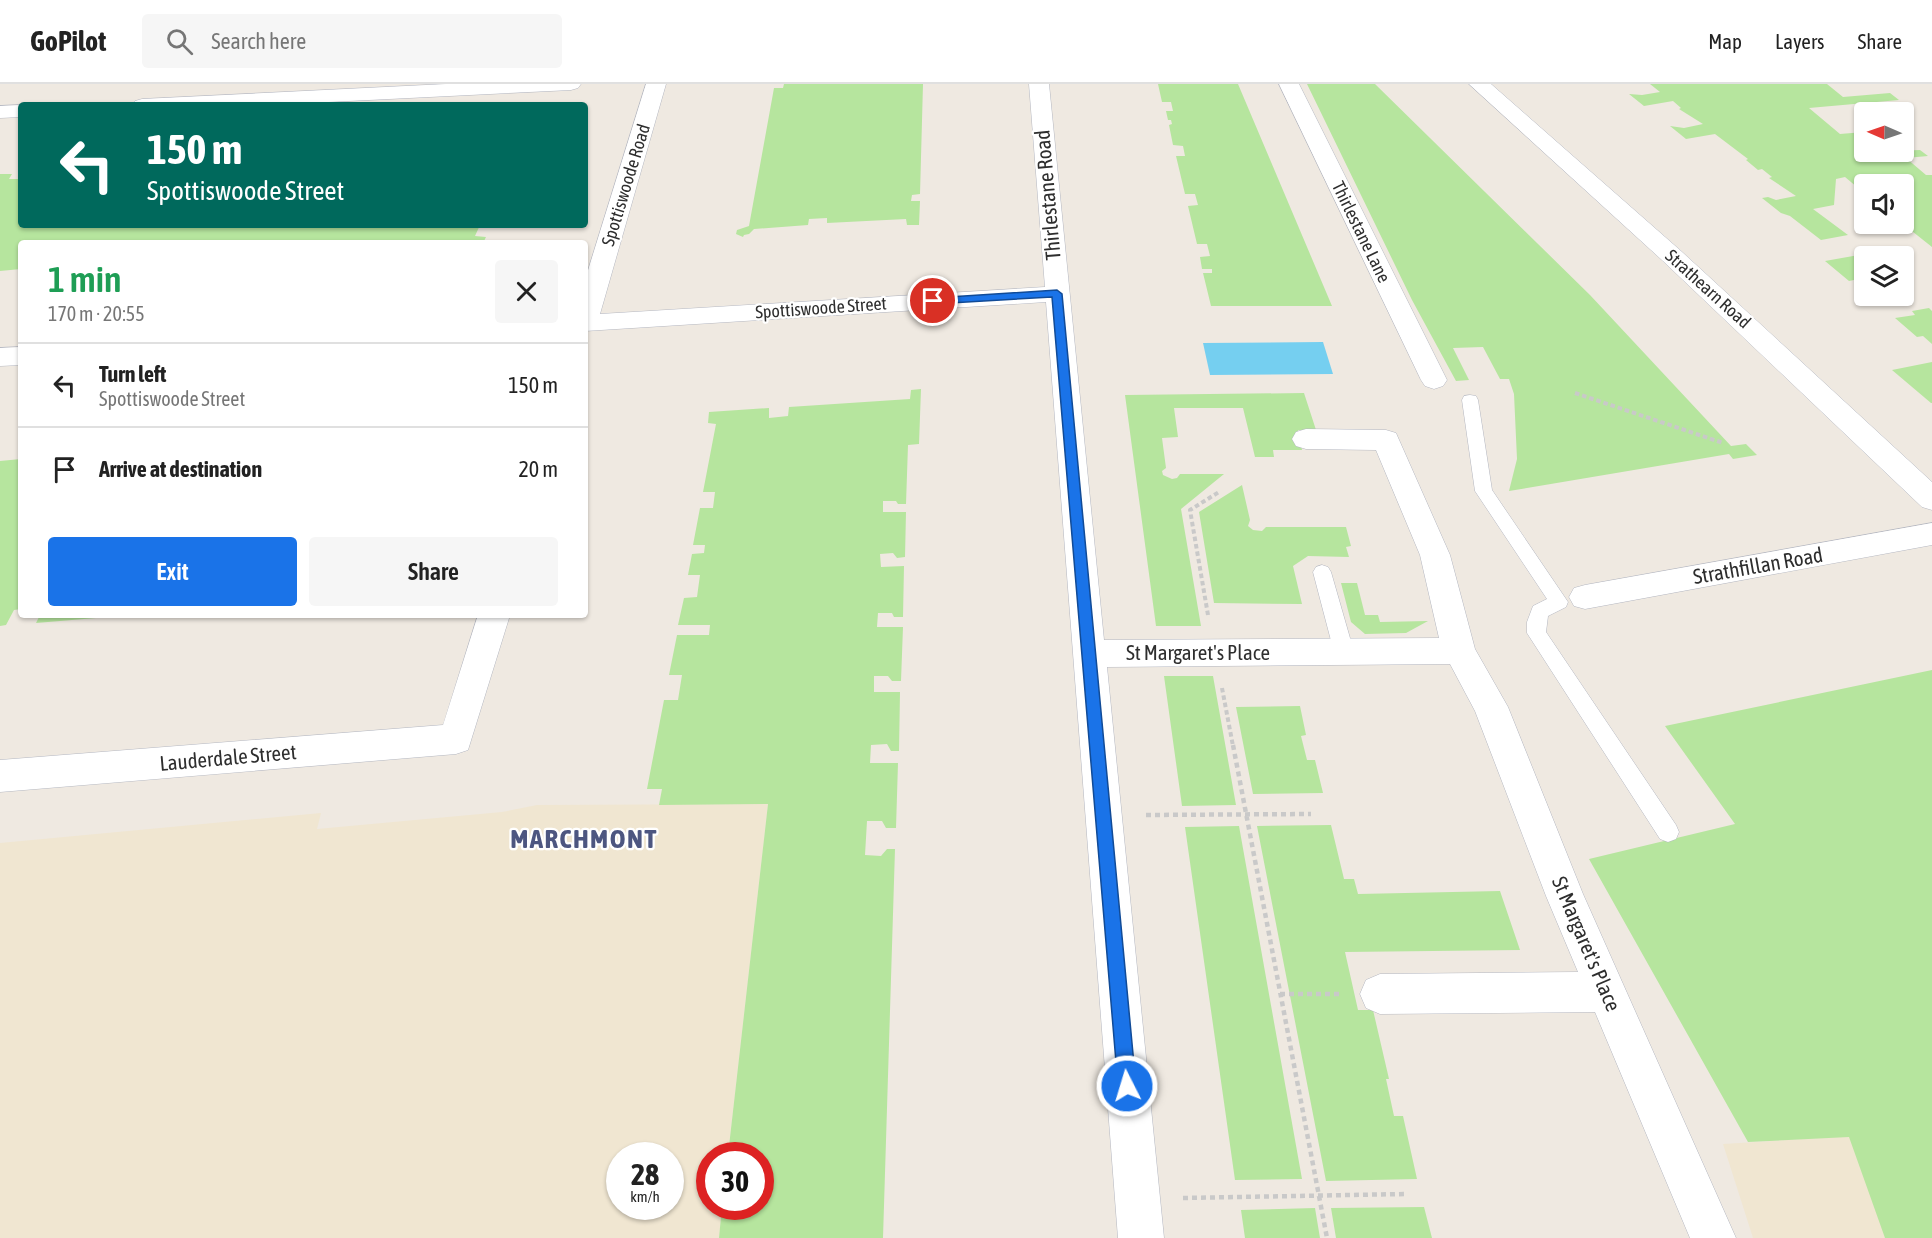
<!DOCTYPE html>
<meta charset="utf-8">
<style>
:root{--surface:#fff;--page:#f6f6f6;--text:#222;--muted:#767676;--line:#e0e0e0;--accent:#1a73e8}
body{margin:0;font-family:"Asap Condensed",sans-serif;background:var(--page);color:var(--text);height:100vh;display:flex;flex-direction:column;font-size:22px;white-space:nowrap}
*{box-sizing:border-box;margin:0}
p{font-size:20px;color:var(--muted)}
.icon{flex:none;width:33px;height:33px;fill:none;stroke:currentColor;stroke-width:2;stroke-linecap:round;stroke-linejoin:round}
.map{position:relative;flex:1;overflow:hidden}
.panel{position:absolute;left:18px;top:156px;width:570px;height:378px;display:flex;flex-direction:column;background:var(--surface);border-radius:6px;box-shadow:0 2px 4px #0004}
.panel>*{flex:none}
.hud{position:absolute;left:18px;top:18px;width:570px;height:126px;border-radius:6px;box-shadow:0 2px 4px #0004;background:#00695c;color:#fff;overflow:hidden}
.needle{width:39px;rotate:272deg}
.fabs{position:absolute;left:1854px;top:18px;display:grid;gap:12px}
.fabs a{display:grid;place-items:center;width:60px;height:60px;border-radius:6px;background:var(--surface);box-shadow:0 2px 4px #0004;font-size:30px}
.speed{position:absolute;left:606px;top:1058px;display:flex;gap:12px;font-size:30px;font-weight:700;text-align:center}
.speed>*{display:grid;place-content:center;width:78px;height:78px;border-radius:50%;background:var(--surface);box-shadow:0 2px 4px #0004;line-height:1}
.speed small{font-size:15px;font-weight:400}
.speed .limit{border:9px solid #d22;background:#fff;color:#111}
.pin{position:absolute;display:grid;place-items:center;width:51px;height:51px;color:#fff;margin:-26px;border:3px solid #fff;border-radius:50%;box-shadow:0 2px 6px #0007}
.me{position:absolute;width:66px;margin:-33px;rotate:355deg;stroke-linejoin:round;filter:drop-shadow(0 0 4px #0008)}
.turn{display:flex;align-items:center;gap:21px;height:126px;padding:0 30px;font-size:27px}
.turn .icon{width:78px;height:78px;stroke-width:2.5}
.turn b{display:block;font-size:42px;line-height:51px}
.round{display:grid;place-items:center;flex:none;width:63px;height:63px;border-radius:6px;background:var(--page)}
.head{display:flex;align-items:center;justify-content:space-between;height:102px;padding:0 30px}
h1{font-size:36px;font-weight:600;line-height:45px;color:#1e9e55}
.button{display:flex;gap:12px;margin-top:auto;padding:12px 30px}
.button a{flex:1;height:69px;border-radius:6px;background:var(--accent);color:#fff;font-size:24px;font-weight:600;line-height:69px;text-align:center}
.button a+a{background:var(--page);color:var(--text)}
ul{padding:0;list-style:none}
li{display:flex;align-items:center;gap:18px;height:84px;padding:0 30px;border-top:2px solid var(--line)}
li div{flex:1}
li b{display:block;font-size:22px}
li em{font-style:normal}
header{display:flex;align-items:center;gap:36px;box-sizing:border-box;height:84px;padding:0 30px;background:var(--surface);border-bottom:2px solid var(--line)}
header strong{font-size:28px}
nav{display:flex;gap:33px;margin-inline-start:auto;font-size:21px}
.search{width:420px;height:54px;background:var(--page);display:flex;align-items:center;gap:15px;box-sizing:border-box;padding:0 21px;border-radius:6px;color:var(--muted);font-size:22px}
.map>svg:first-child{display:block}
</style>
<header>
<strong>GoPilot</strong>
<div class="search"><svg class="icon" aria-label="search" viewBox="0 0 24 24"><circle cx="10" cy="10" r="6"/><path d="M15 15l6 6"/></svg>Search here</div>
<nav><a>Map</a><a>Layers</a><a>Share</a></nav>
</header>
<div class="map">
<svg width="1932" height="1154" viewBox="0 0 1932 1154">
<rect width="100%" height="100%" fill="#efe9e1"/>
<!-- education -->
<path fill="#f0e6d1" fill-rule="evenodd" d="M 768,720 L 728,1071 L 710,1071 L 710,1122 L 722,1122 L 719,1154 L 0,1154 L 0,759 L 321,729 L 317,745 L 502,728 L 537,721 ZM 620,1071 L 670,1071 L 670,1122 L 620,1122 Z
M 1849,1052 L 1932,1154 L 1753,1154 L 1723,1060 Z"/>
<!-- green -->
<path fill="#b6e59e" d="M 784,0 L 923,0 L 920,110 L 912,111 L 911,117 L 920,117 L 919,141 L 907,141 L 906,135 L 827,139 L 827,134 L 809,135 L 808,141 L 754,145 L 749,150 L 744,151 L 743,153 L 736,150 L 737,146 L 749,142 L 774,4 L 783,4 Z
M 1158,0 L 1238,0 L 1332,222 L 1211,222 L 1203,189 L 1212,189 L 1212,185 L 1202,185 L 1200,173 L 1210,172 L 1207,160 L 1197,160 L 1188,122 L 1198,121 L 1195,110 L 1185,110 L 1176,72 L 1185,72 L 1183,62 L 1173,61 L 1169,41 L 1172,40 L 1171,36 L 1168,36 L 1166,27 L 1173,27 L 1171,18 L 1162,18 Z
M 1307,0 L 1375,0 L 1590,211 L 1731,362 L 1746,360 L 1757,371 L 1733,375 L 1729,370 L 1509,407 L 1517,375 L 1514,310 L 1509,295 L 1500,295 L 1483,263 L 1453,264 L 1469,296 L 1456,297 L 1412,216 Z
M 1650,0 L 1827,0 L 1843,13 L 1890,9 L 1899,16 L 1809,24 L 1840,50 L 1864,48 L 1864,68 L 1920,66 L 1928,72 L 1906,74 L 1926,91 L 1932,91 L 1932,163 L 1903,140 L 1904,100 L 1864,100 L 1864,109 L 1845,93 L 1836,95 L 1834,121 L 1813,125 L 1848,151 L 1821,156 L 1790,132 L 1781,129 L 1762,114 L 1768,113 L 1776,116 L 1796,112 L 1769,94 L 1772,93 L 1762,85 L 1758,86 L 1746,76 L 1748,75 L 1715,50 L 1686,55 L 1670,42 L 1684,44 L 1703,40 L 1679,25 L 1681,24 L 1673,17 L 1644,22 L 1629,10 L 1642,11 L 1660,8 Z
M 0,90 L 12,90 L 9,95 L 21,95 L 21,141 L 480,141 L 475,152 L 486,153 L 483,159 L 440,159 L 441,157 L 430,159 L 21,159 L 21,185 L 0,187 Z
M 1870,169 L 1875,172 L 1864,172 L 1864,194 L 1849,197 L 1825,177 Z
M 1929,224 L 1932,227 L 1932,260 L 1923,252 L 1917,253 L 1895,234 L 1915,231 L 1912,227 Z
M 1932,278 L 1932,319 L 1931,319 L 1892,286 Z
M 921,305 L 919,360 L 908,361 L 906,420 L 898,420 L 896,417 L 883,417 L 883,428 L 906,428 L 905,473 L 897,474 L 893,469 L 880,470 L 881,483 L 904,482 L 903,533 L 894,533 L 892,529 L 878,529 L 877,543 L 903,543 L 901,597 L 892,597 L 888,592 L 874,592 L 874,608 L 900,608 L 899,667 L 891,667 L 887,660 L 871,661 L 870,679 L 898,679 L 896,744 L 886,744 L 882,737 L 867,737 L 865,771 L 881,772 L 887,765 L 895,765 L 883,1154 L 719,1154 L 722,1122 L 760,1122 L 760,1071 L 728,1071 L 768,720 L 659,721 L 662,705 L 647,705 L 664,616 L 678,616 L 682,591 L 669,591 L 677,551 L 709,551 L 710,541 L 678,541 L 684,514 L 697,513 L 700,491 L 688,491 L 692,470 L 704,469 L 705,461 L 693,461 L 700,424 L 713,424 L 715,408 L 703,408 L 716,340 L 708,339 L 709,328 L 769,324 L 769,334 L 788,332 L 789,323 L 910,315 L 911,306 Z
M 1304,309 L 1316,346 L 1298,346 L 1302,366 L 1273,366 L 1274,373 L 1255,373 L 1243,324 L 1174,324 L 1178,353 L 1162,354 L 1166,384 L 1162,387 L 1163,391 L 1172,395 L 1177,394 L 1180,390 L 1224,390 L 1181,425 L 1201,542 L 1156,542 L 1125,311 Z
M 21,375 L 21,525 L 14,526 L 6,541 L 0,542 L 0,377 Z
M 1242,401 L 1250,436 L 1248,442 L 1253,446 L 1262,447 L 1266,443 L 1346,443 L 1351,462 L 1346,463 L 1349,473 L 1308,472 L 1293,482 L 1302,520 L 1214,519 L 1199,428 Z
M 1341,499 L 1357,499 L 1365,531 L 1378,531 L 1380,538 L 1428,537 L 1406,549 L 1365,550 L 1351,538 Z
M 40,531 L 132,531 L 36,539 Z
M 1932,586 L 1932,1154 L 1885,1154 L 1849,1053 L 1748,1058 L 1589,775 L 1735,740 L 1665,642 Z
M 1164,592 L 1213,592 L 1236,721 L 1182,722 Z
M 1300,622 L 1306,651 L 1301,652 L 1307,676 L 1315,676 L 1323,709 L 1253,710 L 1236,623 Z
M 1331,741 L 1344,795 L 1354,795 L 1358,810 L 1500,807 L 1520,866 L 1345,868 L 1358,926 L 1373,926 L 1389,995 L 1386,995 L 1394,1032 L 1403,1032 L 1417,1095 L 1326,1097 L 1257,742 Z
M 1239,742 L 1302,1095 L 1235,1096 L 1185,743 Z
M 1424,1123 L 1432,1154 L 1336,1154 L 1331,1124 Z
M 1315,1124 L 1320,1154 L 1245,1154 L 1241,1126 Z"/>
<!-- water -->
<path fill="#75cff0" d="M 1323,258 L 1333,290 L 1210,291 L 1203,259 Z"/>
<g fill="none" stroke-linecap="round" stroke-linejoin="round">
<defs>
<path id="lane" d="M 1470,311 L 1476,312 L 1478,316 L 1492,406 L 1568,518 L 1566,523 L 1548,532 L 1546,548 L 1676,741 L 1679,748 L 1676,755 L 1668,758 L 1660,755 L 1527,549 L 1527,538 L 1533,522 L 1547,515 L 1475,407 L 1462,316 L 1464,312 Z
M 1322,481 L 1328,483 L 1331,488 L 1354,568 L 1351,574 L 1344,576 L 1337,574 L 1334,568 L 1313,488 L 1316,483 Z"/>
<path id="street" d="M 446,0 L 581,0 L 578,4 L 571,6 L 268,21 L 132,21 L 135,17 L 142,15 Z
M 646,0 L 666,0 L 600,230 L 1045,203 L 1029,0 L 1049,0 L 1104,556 L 1439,554 L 1420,471 L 1376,366 L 1306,365 L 1296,362 L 1292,355 L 1296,348 L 1306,345 L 1386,346 L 1396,349 L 1450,471 L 1475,565 L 1508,623 L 1583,810 L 1736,1154 L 1690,1154 L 1595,928 L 1380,930 L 1366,924 L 1360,910 L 1366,896 L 1380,890 L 1578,888 L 1546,812 L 1475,627 L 1450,580 L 1107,583 L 1164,1154 L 1118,1154 L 1046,218 L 585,247 L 585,196 Z
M 1279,0 L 1299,0 L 1447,296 L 1443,302 L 1434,305 L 1425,302 L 1421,296 Z
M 21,21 L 21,33 L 0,34 L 0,22 Z
M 21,263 L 21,281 L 0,282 L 0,264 Z
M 1932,439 L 1932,461 L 1585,525 L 1574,522 L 1569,513 L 1574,504 L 1585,501 Z
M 478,531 L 510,531 L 468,666 L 456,670 L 0,708 L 0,676 L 443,641 Z"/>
<path id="secondary" d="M 1469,0 L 1491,0 L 1681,167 L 1932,398 L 1932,426 L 1922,423 L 1663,177 Z"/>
</defs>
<!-- lane casing -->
<use href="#lane" stroke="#b4b7c1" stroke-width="1"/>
<!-- street casing -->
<use href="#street" stroke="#b4b7c1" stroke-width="1"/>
<!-- secondary casing -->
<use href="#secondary" stroke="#b4b7c1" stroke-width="1"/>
<!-- path-far1 -->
<path stroke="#c9c9c9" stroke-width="4" stroke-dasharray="4.5 3" stroke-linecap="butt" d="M 1575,309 L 1723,359
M 1208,531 L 1190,426 L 1219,408
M 1222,604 L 1233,662"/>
<!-- path -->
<path stroke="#c9c9c9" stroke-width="4.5" stroke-dasharray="5 4" stroke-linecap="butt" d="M 1233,661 L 1327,1154
M 1146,731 L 1311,730
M 1280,910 L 1340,910
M 1183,1114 L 1406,1110"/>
<!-- lane -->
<use href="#lane" fill="#fff" fill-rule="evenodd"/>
<!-- street -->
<use href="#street" fill="#fff" fill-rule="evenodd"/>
<!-- secondary -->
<use href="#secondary" fill="#fff" fill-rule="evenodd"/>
</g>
<!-- route -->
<path fill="#1a73e8" stroke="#114b97" stroke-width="1.5" d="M 1057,206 L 1062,210 L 1136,1002 L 1133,1008 L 1127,1011 L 1121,1008 L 1118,1002 L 1052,213 L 933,220 L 927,217 L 933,214 Z"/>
<g text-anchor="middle" stroke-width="4.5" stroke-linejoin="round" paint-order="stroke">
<!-- far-street labels -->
<g font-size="18" fill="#2e2e2e" stroke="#fff">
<text transform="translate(626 101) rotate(-73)" y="6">Spottiswoode Road</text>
<text transform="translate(1361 148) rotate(64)" y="6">Thirlestane Lane</text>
<text transform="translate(1708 205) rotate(42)" y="6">Strathearn Road</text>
<text transform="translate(821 224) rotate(-4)" y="6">Spottiswoode Street</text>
</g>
<!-- street labels -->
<g font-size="21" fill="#2e2e2e" stroke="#fff">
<text transform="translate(1048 111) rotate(-95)" y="7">Thirlestane Road</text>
<text transform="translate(1758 482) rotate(-10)" y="7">Strathfillan Road</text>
<text x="1198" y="576">St Margaret's Place</text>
<text transform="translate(228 674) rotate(-5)" y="7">Lauderdale Street</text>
<text transform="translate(1586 860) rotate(67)" y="7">St Margaret's Place</text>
</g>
<!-- district labels -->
<g font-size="27" font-weight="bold" letter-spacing="1.5" fill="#4d5680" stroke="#fff">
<text x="584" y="764">MARCHMONT</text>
</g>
</g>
</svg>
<div class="fabs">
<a><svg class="needle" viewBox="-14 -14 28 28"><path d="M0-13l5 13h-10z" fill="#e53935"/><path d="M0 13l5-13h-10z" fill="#767676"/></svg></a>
<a><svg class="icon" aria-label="sound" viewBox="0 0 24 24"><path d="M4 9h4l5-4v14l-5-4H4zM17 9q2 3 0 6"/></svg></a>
<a><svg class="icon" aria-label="layers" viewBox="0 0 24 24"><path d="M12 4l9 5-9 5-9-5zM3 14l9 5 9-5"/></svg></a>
</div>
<div class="speed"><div>28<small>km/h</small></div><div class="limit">30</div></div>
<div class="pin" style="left:933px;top:217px;background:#d93025"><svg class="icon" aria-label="arrive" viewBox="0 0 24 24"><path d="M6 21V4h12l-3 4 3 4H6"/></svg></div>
<svg class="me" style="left:1127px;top:1002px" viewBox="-20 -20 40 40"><circle r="17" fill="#1a73e8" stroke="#fff" stroke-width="3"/><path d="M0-11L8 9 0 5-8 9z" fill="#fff"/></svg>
<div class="hud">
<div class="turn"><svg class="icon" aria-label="left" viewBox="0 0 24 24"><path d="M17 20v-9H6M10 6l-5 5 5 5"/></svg><div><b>150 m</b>Spottiswoode Street</div></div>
</div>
<section class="panel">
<div class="head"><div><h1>1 min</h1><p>170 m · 20:55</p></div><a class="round"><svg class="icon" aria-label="close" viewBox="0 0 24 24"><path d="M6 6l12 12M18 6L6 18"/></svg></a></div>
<ul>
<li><svg class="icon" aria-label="left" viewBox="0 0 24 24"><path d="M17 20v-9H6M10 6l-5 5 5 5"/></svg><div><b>Turn left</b><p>Spottiswoode Street</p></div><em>150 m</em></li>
<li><svg class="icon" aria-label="arrive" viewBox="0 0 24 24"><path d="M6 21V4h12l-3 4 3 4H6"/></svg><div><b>Arrive at destination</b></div><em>20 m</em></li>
</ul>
<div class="button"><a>Exit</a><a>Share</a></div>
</section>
</div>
